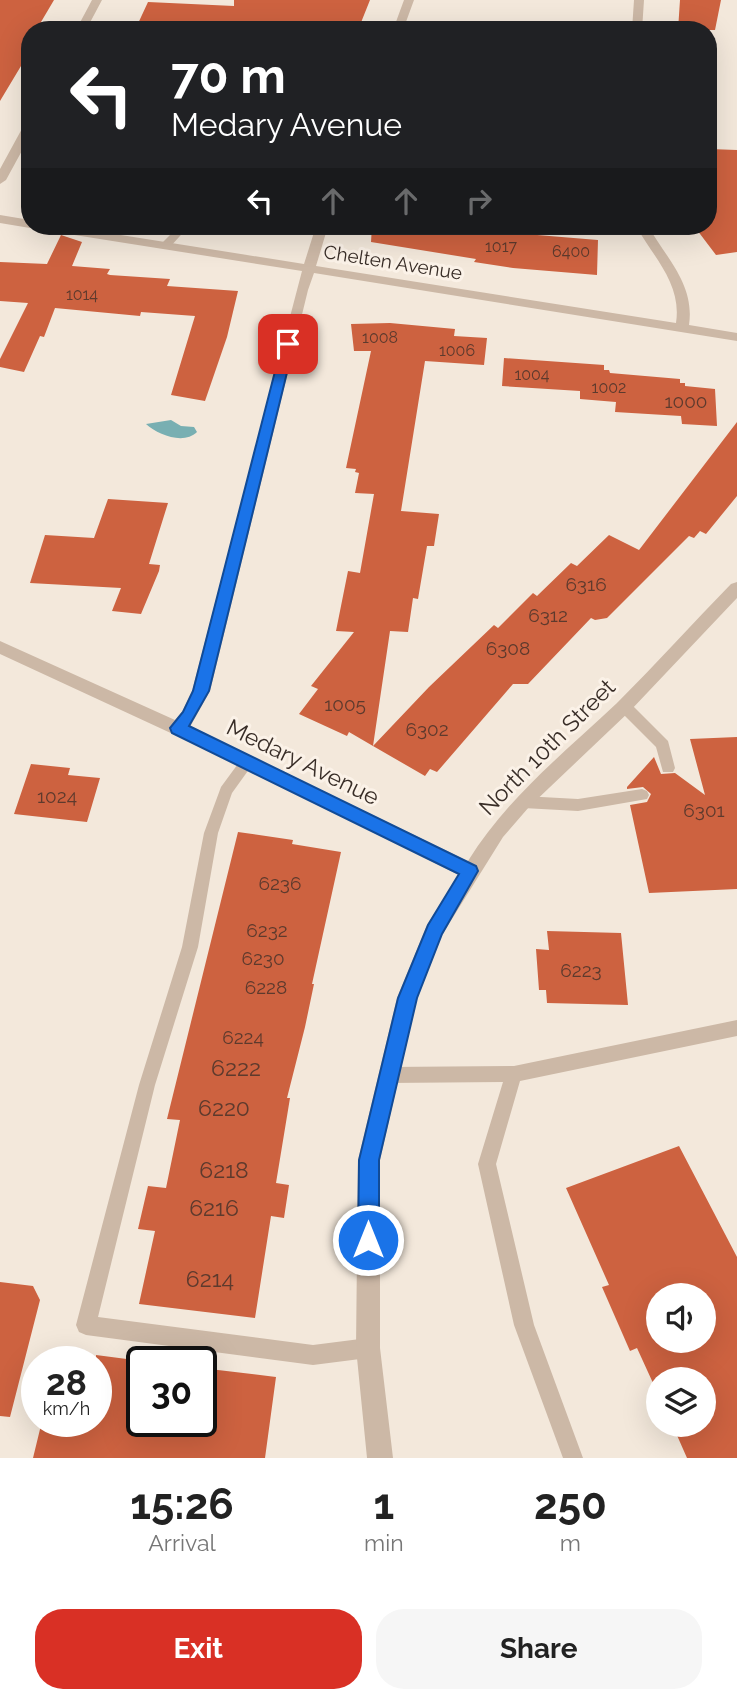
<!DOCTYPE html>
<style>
:root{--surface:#fff;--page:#f6f6f6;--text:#222;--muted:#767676;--accent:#d93025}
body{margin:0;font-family:Raleway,sans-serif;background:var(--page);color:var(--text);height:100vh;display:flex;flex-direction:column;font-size:26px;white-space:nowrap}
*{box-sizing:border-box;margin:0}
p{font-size:23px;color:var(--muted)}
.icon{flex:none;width:38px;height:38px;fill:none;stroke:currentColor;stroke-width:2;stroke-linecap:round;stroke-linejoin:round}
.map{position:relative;height:1458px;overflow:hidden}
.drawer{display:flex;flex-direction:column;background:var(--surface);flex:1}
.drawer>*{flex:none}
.hud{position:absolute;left:21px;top:21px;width:696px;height:214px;border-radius:28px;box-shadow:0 7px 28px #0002;background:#202124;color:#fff;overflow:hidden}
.buttons{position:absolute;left:646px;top:1283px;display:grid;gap:14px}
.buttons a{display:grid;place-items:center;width:70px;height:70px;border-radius:50%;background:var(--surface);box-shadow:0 7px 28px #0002;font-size:35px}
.speed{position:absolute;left:21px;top:1346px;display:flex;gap:14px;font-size:35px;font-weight:700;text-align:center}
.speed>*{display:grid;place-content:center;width:91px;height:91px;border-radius:50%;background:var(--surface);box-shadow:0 7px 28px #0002;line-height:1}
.speed small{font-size:18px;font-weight:400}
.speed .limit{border:4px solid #111;border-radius:10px;background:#fff;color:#111}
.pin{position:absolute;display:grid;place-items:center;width:60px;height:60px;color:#fff;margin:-30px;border-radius:14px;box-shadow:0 4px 10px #0006}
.me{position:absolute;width:77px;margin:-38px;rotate:0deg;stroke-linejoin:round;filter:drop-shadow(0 0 5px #0008)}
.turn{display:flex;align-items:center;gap:24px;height:147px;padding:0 35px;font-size:32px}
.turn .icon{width:91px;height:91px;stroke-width:2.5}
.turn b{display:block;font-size:49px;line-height:60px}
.lanes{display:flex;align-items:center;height:66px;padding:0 35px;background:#0003;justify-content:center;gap:35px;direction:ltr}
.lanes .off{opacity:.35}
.eta{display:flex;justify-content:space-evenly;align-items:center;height:119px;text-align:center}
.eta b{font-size:42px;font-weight:700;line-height:49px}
.primary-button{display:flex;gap:14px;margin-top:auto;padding:14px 35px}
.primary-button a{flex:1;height:80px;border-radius:28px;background:var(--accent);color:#fff;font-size:28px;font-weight:700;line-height:80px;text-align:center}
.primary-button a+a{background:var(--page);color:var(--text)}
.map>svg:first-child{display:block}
</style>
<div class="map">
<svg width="737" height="1458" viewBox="0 0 737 1458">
<rect width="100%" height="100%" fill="#f3e8db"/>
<!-- water -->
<path fill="#78afb2" d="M 171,420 L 181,426 L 194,427 L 197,432 C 184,445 158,435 146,424 Z"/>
<!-- building -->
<path fill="#cd6240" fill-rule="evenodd" d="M 0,0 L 54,0 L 41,22 L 47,23 L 43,30 L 30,30 L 30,51 L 0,101 Z
M 234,0 L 370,0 L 358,30 L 135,30 L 148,2 L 234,6 Z
M 680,0 L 721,0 L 715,30 L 678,30 Z
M 709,149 L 737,150 L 737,252 L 716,255 L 694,226 L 709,226 Z
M 372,226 L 442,226 L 487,233 L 490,226 L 495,226 L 527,231 L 525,234 L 598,240 L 597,275 L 513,268 L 474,262 L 476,259 L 371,242 Z
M 61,235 L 82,242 L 72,266 L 110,269 L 107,274 L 110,275 L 170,279 L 167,286 L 238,291 L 227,337 L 205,401 L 171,395 L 195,316 L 141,312 L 140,316 L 55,308 L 44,337 L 40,336 L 24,372 L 0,367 L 0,359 L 28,303 L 0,301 L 0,262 L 47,264 Z
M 390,323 L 455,329 L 454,336 L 487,338 L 484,365 L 425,361 L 401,511 L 439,514 L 434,546 L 427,546 L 418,599 L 413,598 L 408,632 L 390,631 L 373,746 L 349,732 L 347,736 L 299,714 L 318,689 L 311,686 L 354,632 L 336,631 L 348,571 L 360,573 L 374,494 L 355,493 L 359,473 L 355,472 L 356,469 L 346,468 L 371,351 L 354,351 L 351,324 Z
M 504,358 L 604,365 L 604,370 L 609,370 L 610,373 L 680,379 L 680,383 L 685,383 L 685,386 L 715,389 L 717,426 L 682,424 L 681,416 L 615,412 L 616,402 L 580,399 L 580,391 L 502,386 Z
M 737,422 L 737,496 L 706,534 L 700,531 L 694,538 L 689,536 L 607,618 L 595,620 L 591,618 L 528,684 L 513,684 L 437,772 L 430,769 L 425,776 L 373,746 L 429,687 L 494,625 L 498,628 L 533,593 L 537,596 L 571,563 L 577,566 L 609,535 L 639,550 Z
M 108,499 L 168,503 L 149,564 L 160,565 L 159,571 L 141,614 L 112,611 L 121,588 L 30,583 L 45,535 L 94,538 Z
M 737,737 L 737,889 L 649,893 L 630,805 L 647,802 L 651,794 L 643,787 L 627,789 L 627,787 L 654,757 L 661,774 L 675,773 L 705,795 L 690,739 Z
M 31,764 L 70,768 L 68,775 L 100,778 L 87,822 L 14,814 Z
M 238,832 L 293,840 L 292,844 L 341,852 L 312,984 L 314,984 L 305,1027 L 287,1098 L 290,1098 L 276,1183 L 289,1185 L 284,1218 L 271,1216 L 255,1318 L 139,1304 L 155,1231 L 138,1229 L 148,1186 L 166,1188 L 180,1120 L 167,1119 Z
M 547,931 L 621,933 L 628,1005 L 547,1003 L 546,990 L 539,990 L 536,949 L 549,950 Z
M 679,1146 L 737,1257 L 737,1458 L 687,1458 L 672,1424 L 704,1424 L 704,1379 L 658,1379 L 658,1394 L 637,1348 L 630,1351 L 602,1287 L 609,1285 L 566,1188 ZM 658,1295 L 704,1295 L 704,1340 L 658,1340 Z
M 0,1282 L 33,1286 L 40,1300 L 10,1417 L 0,1416 Z
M 96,1355 L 142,1361 L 142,1421 L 201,1421 L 201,1368 L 276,1377 L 265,1458 L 33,1458 L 42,1421 L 96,1421 Z"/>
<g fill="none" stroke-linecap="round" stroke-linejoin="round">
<!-- lane -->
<path fill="#ccb8a6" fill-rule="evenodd" d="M 179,226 L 189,226 L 170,247 L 162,247 L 162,243 Z
M 624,701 L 629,702 L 668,741 L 675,768 L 673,772 L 663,772 L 656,747 L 619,710 L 617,706 L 619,702 Z
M 248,755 L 253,757 L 255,761 L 232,793 L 218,833 L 198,947 L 155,1085 L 98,1317 L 313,1345 L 368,1338 L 375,1341 L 378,1348 L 375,1355 L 368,1358 L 313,1365 L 86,1335 L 79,1332 L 76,1325 L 139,1085 L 182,947 L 204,833 L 221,787 L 243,757 Z
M 642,789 L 647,791 L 649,795 L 647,799 L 578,811 L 523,808 L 518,806 L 516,802 L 518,798 L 523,796 L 578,799 Z
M 737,1020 L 737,1036 L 520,1081 L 496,1164 L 534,1325 L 583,1458 L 563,1458 L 514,1325 L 478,1164 L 503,1082 L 388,1083 L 382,1081 L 380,1075 L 382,1069 L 388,1067 L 514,1066 Z"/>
<!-- street -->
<path fill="#ccb8a6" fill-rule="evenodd" d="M 92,0 L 102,0 L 86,30 L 76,30 Z
M 404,0 L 414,0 L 403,30 L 393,30 Z
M 634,0 L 644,0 L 642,30 L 632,30 Z
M 30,122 L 30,136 L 6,180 L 0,184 L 0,169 L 24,125 Z
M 0,215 L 30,220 L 30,226 L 35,226 L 30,228 L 0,223 Z
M 37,226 L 64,226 L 304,264 L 316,226 L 328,226 L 316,266 L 676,323 C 682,284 654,258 636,226 L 648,226 C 667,259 695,285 689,325 L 737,333 L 737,341 L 314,273 L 308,290 L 210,691 L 190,727 L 468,861 C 508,797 563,754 617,703 C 656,664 693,623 731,584 L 737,582 L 737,598 L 630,711 L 529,807 L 503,837 L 442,935 L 417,998 L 380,1160 L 380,1348 L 393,1458 L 367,1458 L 356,1348 L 358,1160 L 397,998 L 427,925 L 459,875 L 242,766 L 0,654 L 0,641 L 175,720 L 182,712 L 192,691 L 302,271 L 43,230 Z"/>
</g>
<!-- route -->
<path fill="#1a73e8" stroke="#114b97" stroke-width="2" d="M 288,340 L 294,344 L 209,691 L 189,726 L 476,866 L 478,871 L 442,934 L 417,998 L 379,1160 L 379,1240 L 376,1248 L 368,1251 L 361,1248 L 358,1240 L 359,1160 L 398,998 L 428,925 L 459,874 L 172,733 L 170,728 L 183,712 L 193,691 L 282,344 Z"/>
<g text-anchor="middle" stroke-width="6" stroke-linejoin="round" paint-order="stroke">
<!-- far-number labels -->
<g font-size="16" fill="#5d3a2d">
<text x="501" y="252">1017</text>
<text x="571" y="257">6400</text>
<text x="82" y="300">1014</text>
<text x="380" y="343">1008</text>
<text x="457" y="356">1006</text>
<text x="532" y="380">1004</text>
<text x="609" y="393">1002</text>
</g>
<!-- far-street labels -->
<g font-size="19" fill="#382d27" stroke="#fbf2e8">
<text transform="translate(393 262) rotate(9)" y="7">Chelten Avenue</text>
</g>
<!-- number labels -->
<g font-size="19" fill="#5d3a2d">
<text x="686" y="408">1000</text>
<text x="586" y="591">6316</text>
<text x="548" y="622">6312</text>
<text x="508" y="655">6308</text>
<text x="345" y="711">1005</text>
<text x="427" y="736">6302</text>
<text x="57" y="803">1024</text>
<text x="704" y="817">6301</text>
<text x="280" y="890">6236</text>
<text x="267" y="937">6232</text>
<text x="263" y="965">6230</text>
<text x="581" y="977">6223</text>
<text x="266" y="994">6228</text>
<text x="243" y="1044">6224</text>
</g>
<!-- street labels -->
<g font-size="23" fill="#382d27" stroke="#fbf2e8">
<text transform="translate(547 747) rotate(-45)" y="8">North 10th Street</text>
<text transform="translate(303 762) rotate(26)" y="8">Medary Avenue</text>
</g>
<!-- near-number labels -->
<g font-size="23" fill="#5d3a2d">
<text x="236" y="1076">6222</text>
<text x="224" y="1116">6220</text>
<text x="224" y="1178">6218</text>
<text x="214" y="1216">6216</text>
<text x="210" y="1287">6214</text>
</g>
</g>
</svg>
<div class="buttons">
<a><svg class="icon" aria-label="sound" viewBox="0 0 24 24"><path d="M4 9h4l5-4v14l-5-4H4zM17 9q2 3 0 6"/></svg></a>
<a><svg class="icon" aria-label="layers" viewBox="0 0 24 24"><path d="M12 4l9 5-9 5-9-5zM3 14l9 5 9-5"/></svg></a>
</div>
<div class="speed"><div>28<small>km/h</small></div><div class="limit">30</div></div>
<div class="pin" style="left:288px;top:344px;background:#d93025"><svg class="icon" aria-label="arrive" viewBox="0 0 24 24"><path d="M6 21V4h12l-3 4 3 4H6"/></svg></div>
<svg class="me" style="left:368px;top:1240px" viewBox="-20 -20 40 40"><circle r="17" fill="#1a73e8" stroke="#fff" stroke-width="3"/><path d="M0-11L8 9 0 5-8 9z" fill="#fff"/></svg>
<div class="hud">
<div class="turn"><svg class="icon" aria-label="left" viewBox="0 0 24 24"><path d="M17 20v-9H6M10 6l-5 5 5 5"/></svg><div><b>70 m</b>Medary Avenue</div></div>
<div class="lanes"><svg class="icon" aria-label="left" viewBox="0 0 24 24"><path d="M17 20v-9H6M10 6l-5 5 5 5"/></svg><svg class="icon off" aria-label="ahead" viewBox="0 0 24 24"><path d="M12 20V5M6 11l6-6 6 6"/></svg><svg class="icon off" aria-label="ahead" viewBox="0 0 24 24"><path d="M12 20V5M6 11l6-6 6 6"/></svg><svg class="icon off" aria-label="right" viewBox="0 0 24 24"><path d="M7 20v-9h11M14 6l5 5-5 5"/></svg></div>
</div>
</div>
<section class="drawer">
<div class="eta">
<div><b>15:26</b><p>Arrival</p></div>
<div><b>1</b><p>min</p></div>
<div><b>250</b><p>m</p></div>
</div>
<div class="primary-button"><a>Exit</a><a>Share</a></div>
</section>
